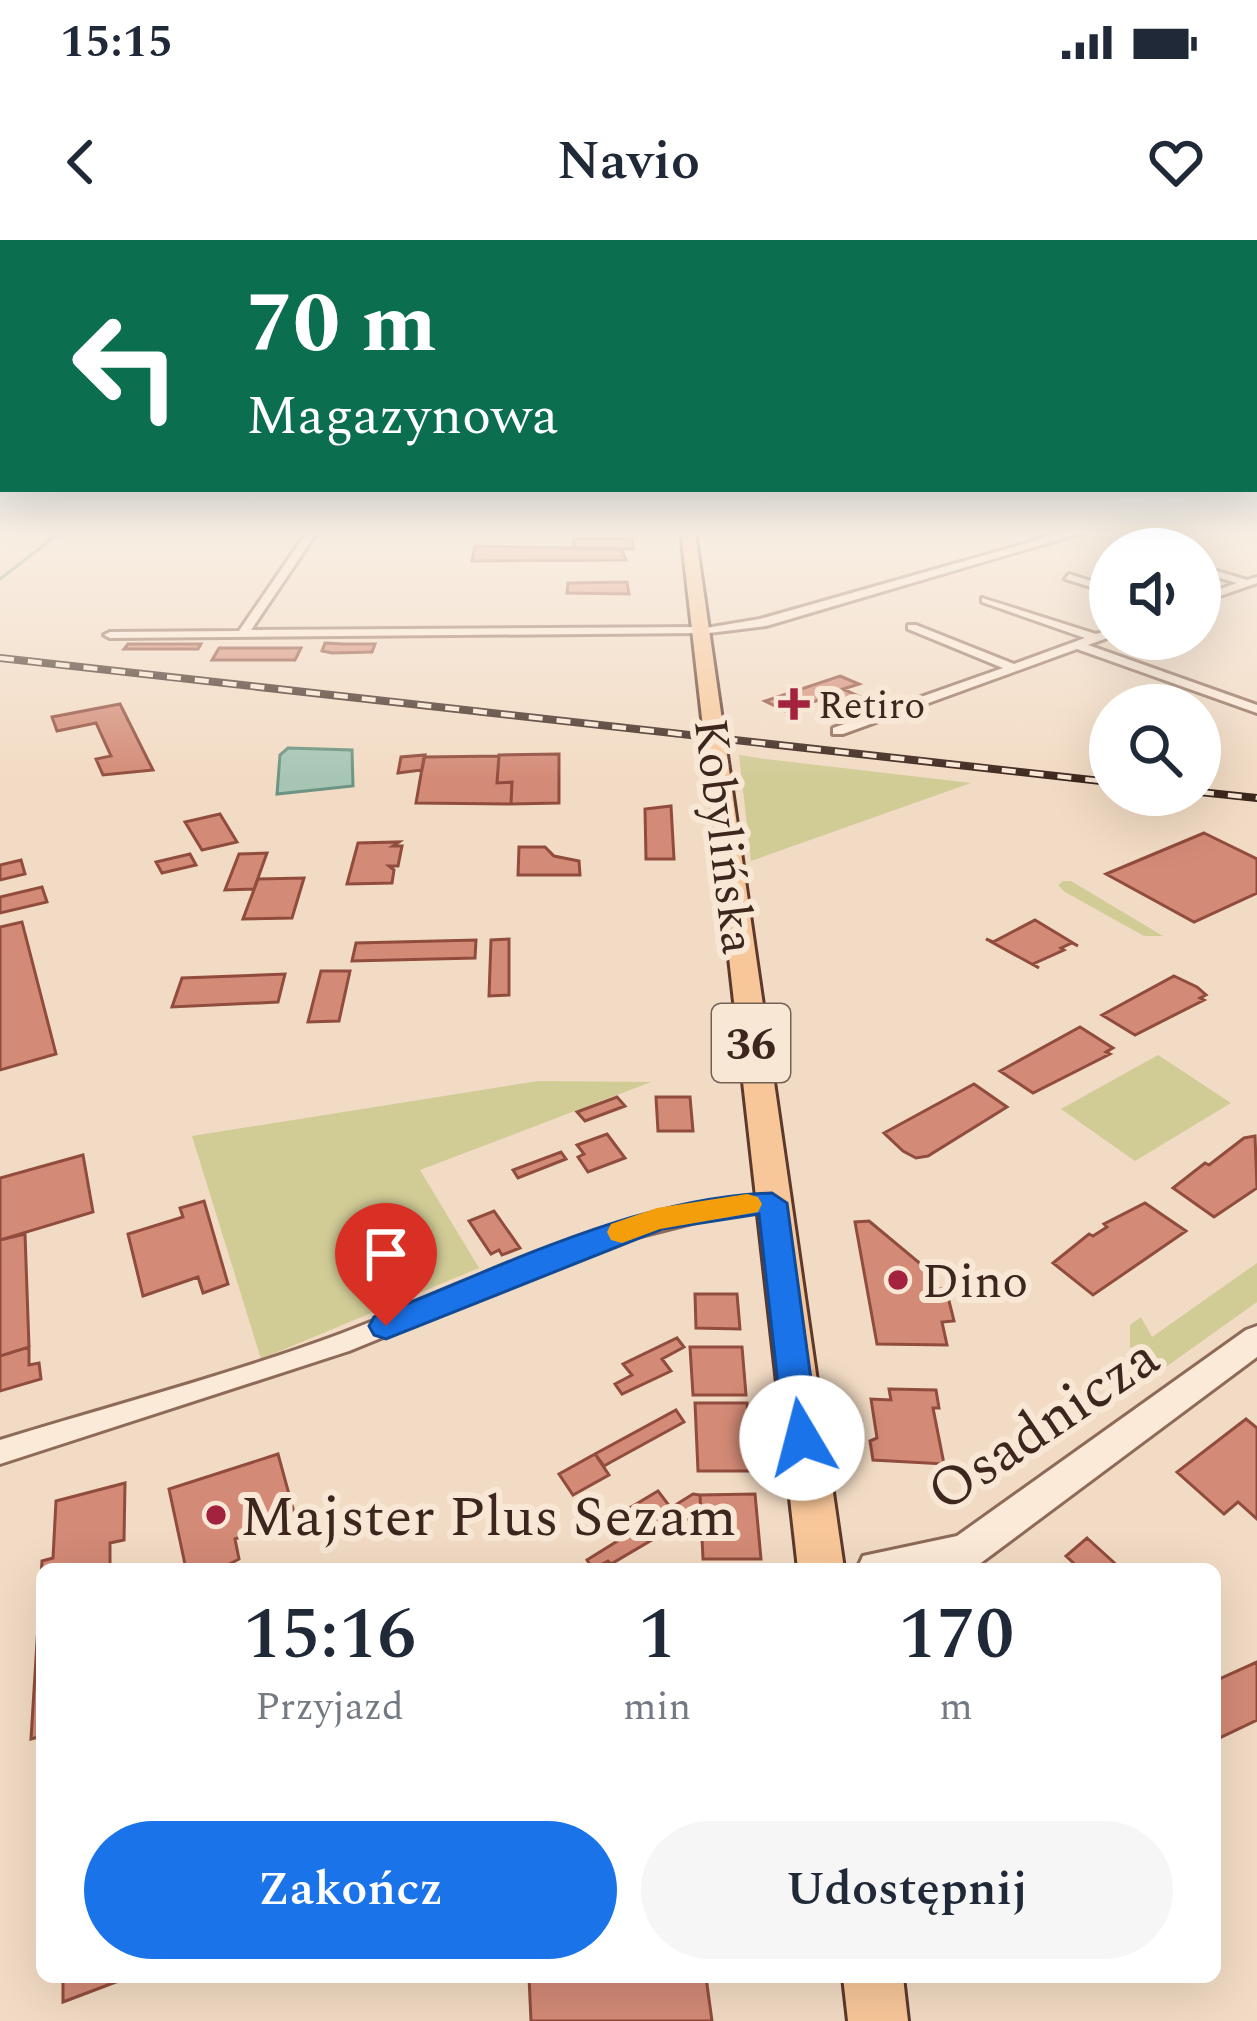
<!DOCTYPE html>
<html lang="pl">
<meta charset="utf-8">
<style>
:root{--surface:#fff;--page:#f6f6f7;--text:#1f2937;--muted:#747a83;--accent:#1a73e8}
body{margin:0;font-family:Spectral,serif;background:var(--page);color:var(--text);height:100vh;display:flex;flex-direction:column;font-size:45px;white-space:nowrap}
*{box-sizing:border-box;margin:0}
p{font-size:39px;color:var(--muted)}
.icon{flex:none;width:66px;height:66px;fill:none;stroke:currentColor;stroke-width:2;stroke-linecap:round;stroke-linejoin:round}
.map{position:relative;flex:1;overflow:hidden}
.side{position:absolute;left:36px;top:1323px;width:1185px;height:420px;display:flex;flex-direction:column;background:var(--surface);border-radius:18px;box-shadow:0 12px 48px #0002}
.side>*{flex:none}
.guide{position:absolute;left:0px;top:0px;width:1257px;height:252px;box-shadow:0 12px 48px #0002;background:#0b6e4f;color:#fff;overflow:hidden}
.tools{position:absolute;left:1089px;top:288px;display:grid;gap:24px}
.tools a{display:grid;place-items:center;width:132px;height:132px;border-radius:50%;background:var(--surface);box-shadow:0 12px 48px #0002;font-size:60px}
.pin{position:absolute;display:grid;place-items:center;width:102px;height:102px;color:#fff;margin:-123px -51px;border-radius:50% 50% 50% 0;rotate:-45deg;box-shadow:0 0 12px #0007}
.pin .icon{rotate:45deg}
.me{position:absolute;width:132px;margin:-66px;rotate:352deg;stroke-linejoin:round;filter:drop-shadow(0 0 9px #0008)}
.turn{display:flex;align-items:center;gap:42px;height:252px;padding:0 48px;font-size:54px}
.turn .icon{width:156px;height:156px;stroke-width:2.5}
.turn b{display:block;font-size:84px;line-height:102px}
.eta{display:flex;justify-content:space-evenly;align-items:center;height:204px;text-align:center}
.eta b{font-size:72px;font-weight:600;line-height:84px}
.cta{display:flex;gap:24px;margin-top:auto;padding:24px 48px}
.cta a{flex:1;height:138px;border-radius:72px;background:var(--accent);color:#fff;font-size:48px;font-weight:600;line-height:138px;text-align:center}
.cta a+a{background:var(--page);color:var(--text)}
.status{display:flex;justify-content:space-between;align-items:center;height:84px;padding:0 60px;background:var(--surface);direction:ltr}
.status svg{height:33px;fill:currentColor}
header{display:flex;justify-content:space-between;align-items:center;height:156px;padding:0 48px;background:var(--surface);font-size:54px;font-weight:600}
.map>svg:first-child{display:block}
</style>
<div class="status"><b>15:15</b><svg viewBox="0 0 49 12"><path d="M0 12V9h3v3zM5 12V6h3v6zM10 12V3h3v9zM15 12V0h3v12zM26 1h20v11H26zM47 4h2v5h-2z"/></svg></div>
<header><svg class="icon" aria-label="back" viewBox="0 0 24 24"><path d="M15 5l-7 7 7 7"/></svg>Navio<svg class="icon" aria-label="heart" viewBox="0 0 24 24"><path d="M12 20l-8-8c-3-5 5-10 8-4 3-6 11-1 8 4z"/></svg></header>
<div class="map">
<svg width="1257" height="1781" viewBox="0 0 1257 1781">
<rect width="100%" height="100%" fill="#f2dbc4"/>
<!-- green -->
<path fill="#d1cc96" d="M 739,515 L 766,519 L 971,543 L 751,621 Z
M 1063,641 L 1071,641 L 1163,696 L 1144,696 L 1065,652 L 1058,645 Z
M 1158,815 L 1231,863 L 1135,921 L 1061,869 Z
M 538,841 L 651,842 L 420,930 L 479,1028 L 261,1119 L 192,896 Z
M 1257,1023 L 1257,1062 L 1163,1129 L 1130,1107 L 1130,1085 L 1141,1077 L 1152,1097 Z"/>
<!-- water -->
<path fill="#a6c5b5" stroke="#6b9482" stroke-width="3" d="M 288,508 L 352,510 L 353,546 L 277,554 L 280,515 Z"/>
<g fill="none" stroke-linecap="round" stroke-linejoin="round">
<!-- stream -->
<path stroke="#6b9482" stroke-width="3" d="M 0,339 L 61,292"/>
</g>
<!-- building -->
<path fill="#d38a76" stroke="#904c3c" stroke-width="3" d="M 574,299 L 632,299 L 633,309 L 574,309 Z
M 475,306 L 621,309 L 626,320 L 472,321 Z
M 627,342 L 629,354 L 567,353 L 568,343 Z
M 325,403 L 343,404 L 375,404 L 372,412 L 332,413 L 322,411 Z
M 128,404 L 201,404 L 198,409 L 124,409 Z
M 219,408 L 301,408 L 295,420 L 212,420 Z
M 840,436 L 859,444 L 843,449 L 874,463 L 855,469 L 828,457 L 785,471 L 765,461 Z
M 120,464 L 153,530 L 103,535 L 96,519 L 111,516 L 96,483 L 57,491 L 52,477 Z
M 559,514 L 559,563 L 511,564 L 512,542 L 497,543 L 499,515 Z
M 425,515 L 422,530 L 398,533 L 401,517 Z
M 499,516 L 497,543 L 512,542 L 511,564 L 416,563 L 424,517 Z
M 671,566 L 674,619 L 646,619 L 645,569 Z
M 220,574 L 237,602 L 202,610 L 185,582 Z
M 1204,593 L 1257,619 L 1257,653 L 1194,682 L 1106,634 Z
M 399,602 L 393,606 L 402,606 L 398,626 L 389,626 L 394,630 L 392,643 L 347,644 L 358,603 Z
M 519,607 L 545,607 L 554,616 L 579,621 L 580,635 L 518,635 Z
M 267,613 L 254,649 L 225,650 L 239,614 Z
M 190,614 L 196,625 L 162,633 L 156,622 Z
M 21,620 L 25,634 L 0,640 L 0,625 Z
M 304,638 L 292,678 L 243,679 L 258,639 Z
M 42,647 L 47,662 L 0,673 L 0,657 Z
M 1035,680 L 1078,706 L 1072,703 L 1061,708 L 1064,710 L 1033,724 L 1039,728 L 986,699 L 993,702 Z
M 22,682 L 56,814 L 0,830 L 0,687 Z
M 509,699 L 509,755 L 489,756 L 491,700 Z
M 476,700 L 475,718 L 352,721 L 356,703 Z
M 321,731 L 350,731 L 339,781 L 308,782 Z
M 285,734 L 278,762 L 172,767 L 182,738 Z
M 1174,736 L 1197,747 L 1206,755 L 1200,758 L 1204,760 L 1135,795 L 1102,775 Z
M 1080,787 L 1113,808 L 1106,812 L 1110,814 L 1033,853 L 1000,831 Z
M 974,844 L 1007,867 L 928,916 L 916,918 L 903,911 L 884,893 Z
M 617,857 L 625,866 L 585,881 L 577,872 Z
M 656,857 L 690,857 L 693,891 L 658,891 Z
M 607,894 L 625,918 L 588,932 L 578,917 L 584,914 L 577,905 Z
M 1255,896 L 1257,948 L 1214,977 L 1173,948 L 1205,923 L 1209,925 L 1244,898 Z
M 561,912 L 566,919 L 518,938 L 513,930 Z
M 83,915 L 93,972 L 0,1000 L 0,938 Z
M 204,961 L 228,1044 L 203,1053 L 198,1037 L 143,1056 L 128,994 L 183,977 L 180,968 Z
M 1145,963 L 1186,991 L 1093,1055 L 1053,1023 L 1089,994 L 1093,996 L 1107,987 L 1104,984 Z
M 494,971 L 520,1008 L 502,1015 L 499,1010 L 491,1014 L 469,981 Z
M 869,981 L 928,1030 L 933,1049 L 946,1049 L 954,1081 L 942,1082 L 947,1105 L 877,1104 L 855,982 Z
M 25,994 L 29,1107 L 0,1116 L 0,1000 Z
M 695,1054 L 737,1054 L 740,1089 L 696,1088 Z
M 677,1098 L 684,1107 L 662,1119 L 671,1131 L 622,1154 L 615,1144 L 632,1135 L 623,1124 Z
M 29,1107 L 29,1125 L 39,1123 L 41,1139 L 0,1151 L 0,1116 Z
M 690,1107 L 742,1107 L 746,1155 L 693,1155 Z
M 889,1149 L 936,1150 L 939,1168 L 933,1168 L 944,1224 L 873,1220 L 870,1201 L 877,1198 L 871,1159 L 891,1160 Z
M 695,1163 L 747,1163 L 753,1231 L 698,1231 Z
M 676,1170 L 684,1182 L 611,1222 L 604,1226 L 595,1214 Z
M 1246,1179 L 1257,1188 L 1257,1279 L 1238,1262 L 1224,1274 L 1177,1232 Z
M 278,1214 L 295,1276 L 235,1299 L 239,1319 L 220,1329 L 186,1329 L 169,1249 Z
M 595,1214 L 609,1235 L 573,1255 L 559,1234 Z
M 125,1243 L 124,1300 L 110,1303 L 110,1329 L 42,1329 L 42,1496 L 31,1499 L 42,1321 L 53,1318 L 56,1261 Z
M 658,1251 L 671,1268 L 641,1287 L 628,1269 Z
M 693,1254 L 700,1255 L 701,1271 L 611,1324 L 608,1321 L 593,1329 L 587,1320 Z
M 755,1254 L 761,1319 L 703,1319 L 700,1255 Z
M 1087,1298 L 1121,1329 L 1080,1329 L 1066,1316 Z
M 1257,1422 L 1257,1480 L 1215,1500 L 1215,1441 Z
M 63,1737 L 129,1737 L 63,1762 Z
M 529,1737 L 706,1737 L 712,1781 L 531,1781 Z"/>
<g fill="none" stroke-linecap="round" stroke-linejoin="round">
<defs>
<path id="minor" d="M 307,292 L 317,292 L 251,390 L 701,387 L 707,390 L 701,393 L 110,398 L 104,395 L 110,392 L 239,391 Z
M 1200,326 L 1247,340 L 1257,337 L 1257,343 L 1200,363 L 1200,356 L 1237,343 L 1200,332 Z
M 1069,334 L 1110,347 L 1110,353 L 1065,339 Z
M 982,358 L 1096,394 L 1110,390 L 1110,397 L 1088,405 L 1257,465 L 1257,473 L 1077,409 L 843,494 L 833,494 L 833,488 L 1003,428 L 908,389 L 908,385 L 916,385 L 1014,424 L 1085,398 L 982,362 Z
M 772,955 L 780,957 L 783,963 L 780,969 L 715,977 L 613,1003 L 349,1111 L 0,1224 L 0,1200 C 113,1165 229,1135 340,1094 C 488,1038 611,971 772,955 Z"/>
<path id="tertiary" d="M 1066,292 L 1085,292 L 766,386 L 701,394 L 694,390 L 760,379 Z
M 1257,1086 L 1257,1117 L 978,1325 L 967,1329 L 857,1329 L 863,1316 L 957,1296 L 1246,1090 Z"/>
<path id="primary" d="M 681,292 L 695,292 L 844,1329 L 798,1329 Z
M 843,1737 L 903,1737 L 908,1781 L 848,1781 Z"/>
</defs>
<!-- minor casing -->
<use href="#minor" stroke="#8e6a58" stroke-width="6"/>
<!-- tertiary casing -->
<use href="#tertiary" stroke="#8e6a58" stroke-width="6"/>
<!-- primary casing -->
<use href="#primary" stroke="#5c392d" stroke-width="6"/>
<!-- minor -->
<use href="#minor" fill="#fcead8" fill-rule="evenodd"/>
<!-- tertiary -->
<use href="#tertiary" fill="#fcead8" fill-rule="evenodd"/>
<!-- primary -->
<use href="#primary" fill="#f8c799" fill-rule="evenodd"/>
<defs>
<path id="rail-far1" d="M 0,418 L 16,420"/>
<path id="rail" d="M 0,418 L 1110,542
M 1200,552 L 1257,558"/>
</defs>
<!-- rail-far1 casing -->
<use href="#rail-far1" stroke="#3d261d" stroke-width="4.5"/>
<!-- rail casing -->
<use href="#rail" stroke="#3d261d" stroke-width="8"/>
<!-- rail-far1 -->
<use href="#rail-far1" stroke="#f8e7d4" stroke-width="3" stroke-dasharray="10" stroke-linecap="butt"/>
<!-- rail -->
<use href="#rail" stroke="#f8e7d4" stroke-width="4.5" stroke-dasharray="14" stroke-linecap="butt"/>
</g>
<!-- sky -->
<linearGradient id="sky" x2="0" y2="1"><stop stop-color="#8dbbd4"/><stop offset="0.54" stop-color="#f9efe4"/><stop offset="1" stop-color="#f9efe4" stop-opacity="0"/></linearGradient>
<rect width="1257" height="541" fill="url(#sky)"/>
<!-- route -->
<path fill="#1a73e8" stroke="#114b97" stroke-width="3" d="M 772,953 L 787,963 L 819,1198 L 814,1209 L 802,1214 L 789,1209 L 784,1198 L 759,974 L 662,989 L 386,1099 L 374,1095 L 369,1086 L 374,1077 C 502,1027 633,958 772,953 Z"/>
<!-- slow -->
<path fill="#f59e0b" d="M 747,954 L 758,957 L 762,964 L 758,972 L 660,989 L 622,1003 L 611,1000 L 607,992 L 611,984 L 657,968 Z"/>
<!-- markers -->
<g fill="#a3233e" stroke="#f8e7d4" stroke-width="4.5">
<path d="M788 446h12v12h12v12h-12v12h-12v-12h-12v-12h12z"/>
<circle cx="898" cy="1040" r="12"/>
<circle cx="216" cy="1275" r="12"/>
</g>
<g text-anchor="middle" stroke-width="12" stroke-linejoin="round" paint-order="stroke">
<!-- far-poi labels -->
<g font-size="39" fill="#3d261d" stroke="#f8e7d4" text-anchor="start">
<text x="818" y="478">Retiro</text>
</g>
<!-- shield labels -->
<rect fill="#f8e7d4" stroke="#756054" stroke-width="3" x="712" y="764" width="78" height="78" rx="9"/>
<g font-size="45" font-weight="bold" fill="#3d261d">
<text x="751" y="819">36</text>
</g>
<!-- street labels -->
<g font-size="48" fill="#3d261d" stroke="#f8e7d4">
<text transform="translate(726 596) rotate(83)" y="17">Kobylińska</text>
</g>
<!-- poi labels -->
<g font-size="48" fill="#3d261d" stroke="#f8e7d4" text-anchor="start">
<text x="922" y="1057">Dino</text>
</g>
<!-- near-street labels -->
<g font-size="57" fill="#3d261d" stroke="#f8e7d4">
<text transform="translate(1042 1183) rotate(-34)" y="20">Osadnicza</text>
</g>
<!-- near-poi labels -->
<g font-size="57" fill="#3d261d" stroke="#f8e7d4" text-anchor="start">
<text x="240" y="1295">Majster Plus Sezam</text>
</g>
</g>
</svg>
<div class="tools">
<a><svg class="icon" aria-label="sound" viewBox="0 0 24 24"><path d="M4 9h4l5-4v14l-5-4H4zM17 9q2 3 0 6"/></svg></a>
<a><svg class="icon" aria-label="search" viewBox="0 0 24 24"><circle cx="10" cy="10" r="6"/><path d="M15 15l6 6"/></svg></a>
</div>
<div class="pin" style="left:386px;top:1086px;background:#d93025"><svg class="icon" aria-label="arrive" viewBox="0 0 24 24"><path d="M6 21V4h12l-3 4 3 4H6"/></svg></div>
<svg class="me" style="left:802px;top:1198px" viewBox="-20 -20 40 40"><circle r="19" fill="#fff"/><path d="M0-13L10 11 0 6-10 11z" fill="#1a73e8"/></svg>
<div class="guide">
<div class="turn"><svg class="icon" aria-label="left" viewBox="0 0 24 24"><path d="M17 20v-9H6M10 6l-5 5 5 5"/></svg><div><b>70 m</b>Magazynowa</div></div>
</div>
<section class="side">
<div class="eta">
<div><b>15:16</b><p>Przyjazd</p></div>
<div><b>1</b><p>min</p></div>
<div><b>170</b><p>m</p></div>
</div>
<div class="cta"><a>Zakończ</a><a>Udostępnij</a></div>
</section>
</div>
